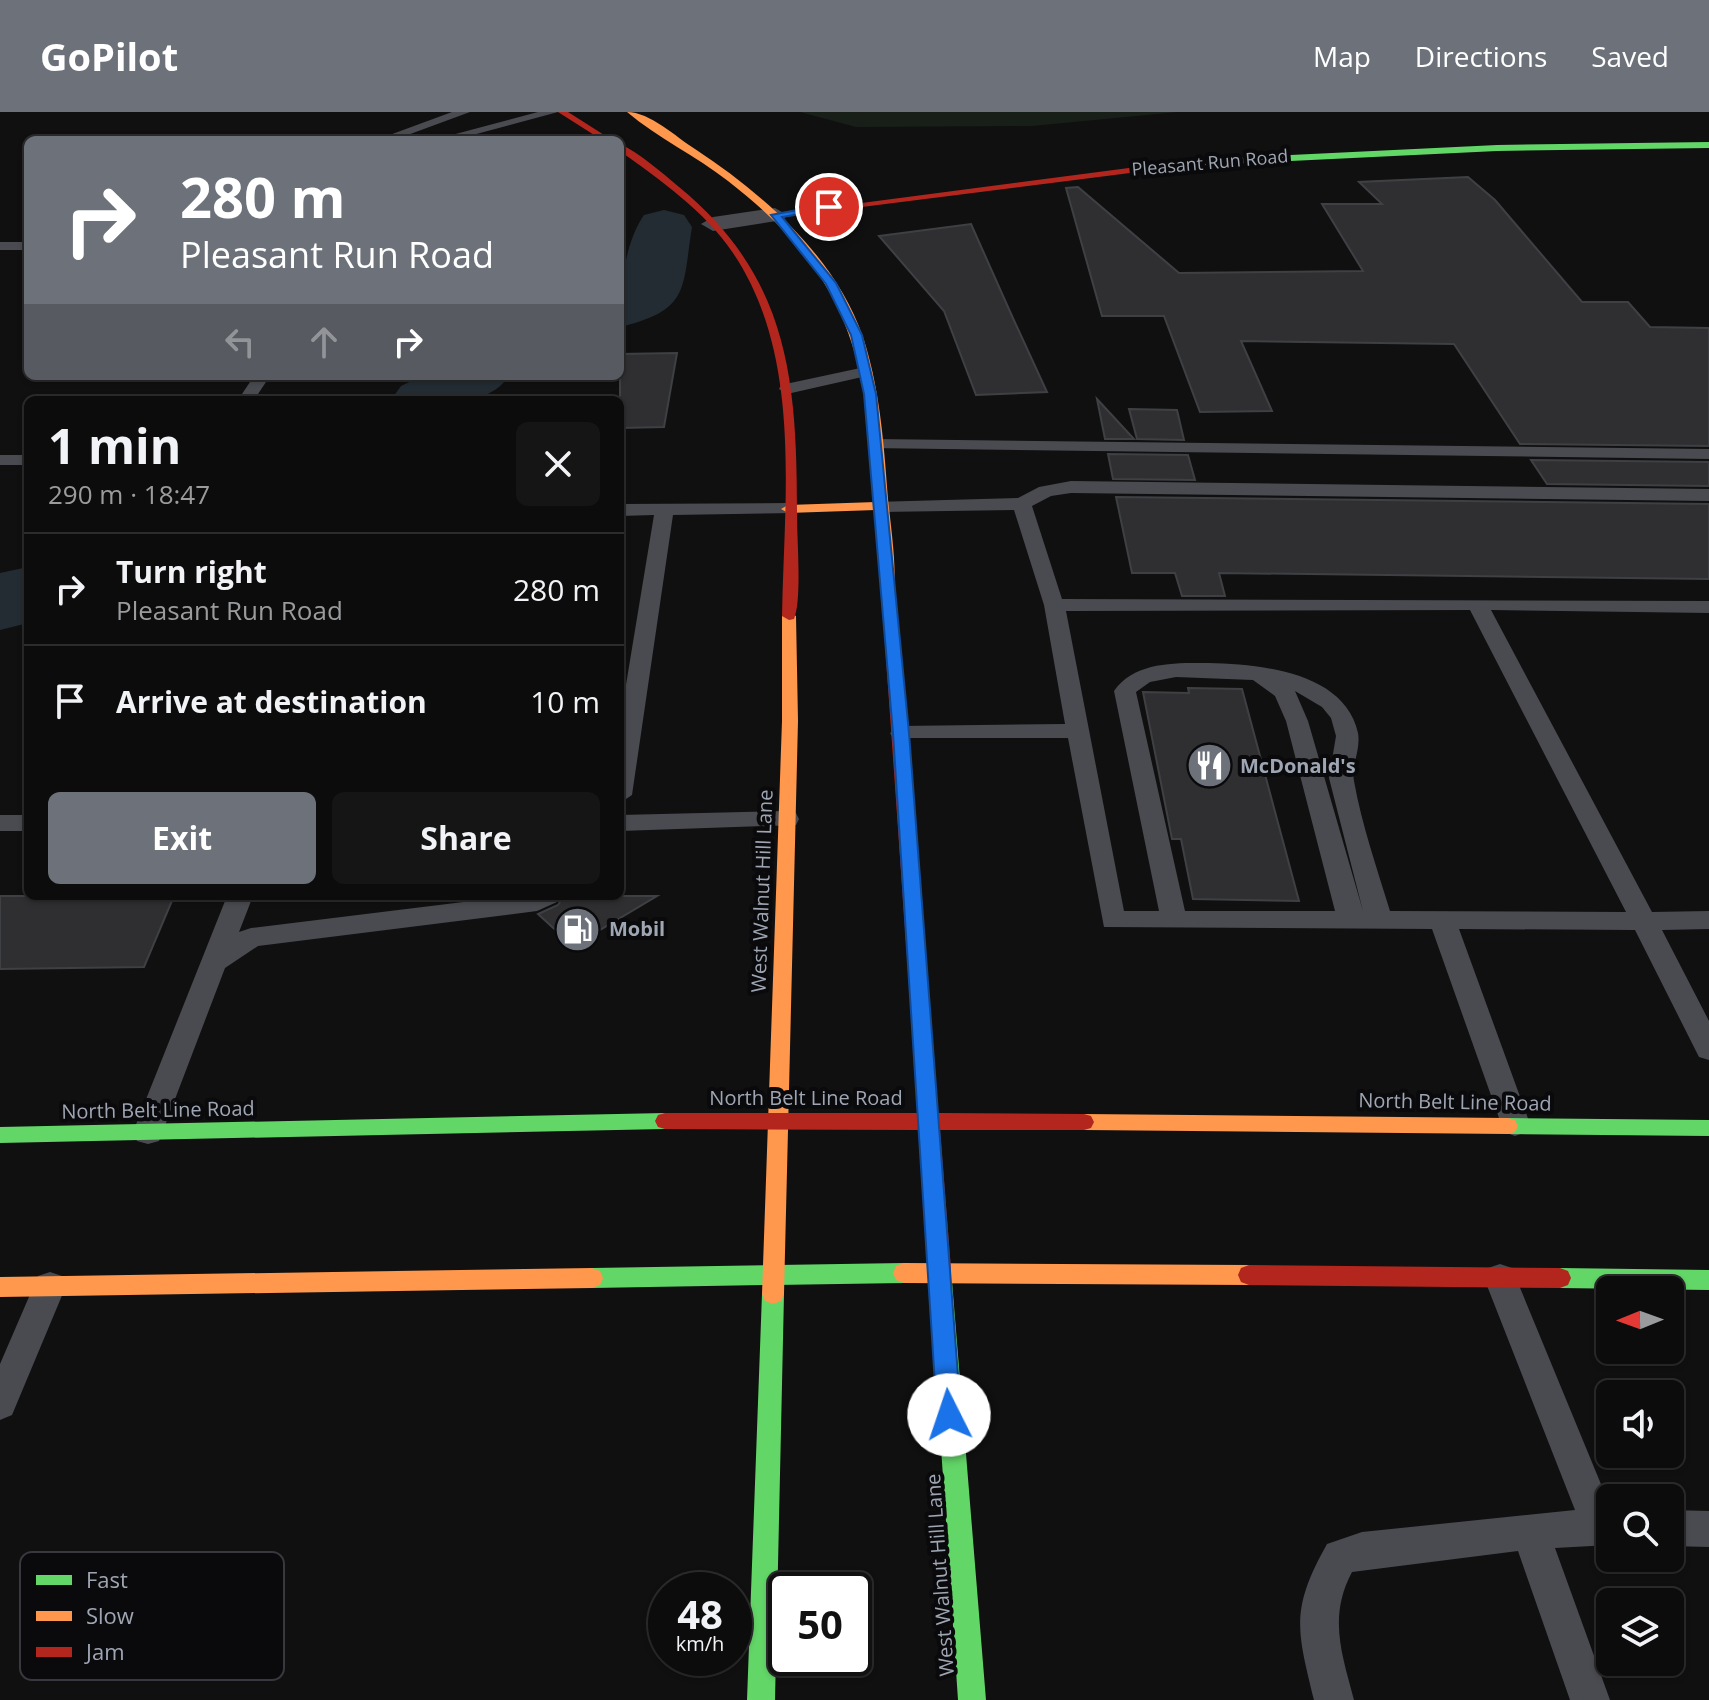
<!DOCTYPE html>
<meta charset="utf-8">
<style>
:root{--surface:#0c0c0c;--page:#151515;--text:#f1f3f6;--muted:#9a9b9d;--line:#2c2c2d;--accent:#6d727a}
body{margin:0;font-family:"Open Sans",sans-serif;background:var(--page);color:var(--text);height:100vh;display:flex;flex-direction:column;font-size:30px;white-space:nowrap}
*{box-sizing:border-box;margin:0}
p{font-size:26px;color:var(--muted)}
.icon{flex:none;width:44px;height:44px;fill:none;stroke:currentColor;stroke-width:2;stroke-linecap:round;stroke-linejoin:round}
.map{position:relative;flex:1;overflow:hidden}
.details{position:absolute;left:24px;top:284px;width:600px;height:504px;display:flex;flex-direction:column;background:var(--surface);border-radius:12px;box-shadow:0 2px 6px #0004,0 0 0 2px var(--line)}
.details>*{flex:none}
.top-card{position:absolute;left:24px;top:24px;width:600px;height:244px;border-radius:12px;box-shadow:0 2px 6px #0004,0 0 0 2px var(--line);background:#6d727a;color:#fff;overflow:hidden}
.needle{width:52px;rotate:269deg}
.fabs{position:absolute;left:1596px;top:1164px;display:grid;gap:16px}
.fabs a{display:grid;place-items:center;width:88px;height:88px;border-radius:12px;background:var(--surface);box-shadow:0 2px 6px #0004,0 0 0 2px var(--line);font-size:40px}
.speed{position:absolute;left:648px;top:1460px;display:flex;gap:16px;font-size:40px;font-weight:700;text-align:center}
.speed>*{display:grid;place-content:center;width:104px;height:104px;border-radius:50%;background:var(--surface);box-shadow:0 2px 6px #0004,0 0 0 2px var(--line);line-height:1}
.speed small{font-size:20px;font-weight:400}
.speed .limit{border:4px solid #111;border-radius:12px;background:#fff;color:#111}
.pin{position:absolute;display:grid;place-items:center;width:68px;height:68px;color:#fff;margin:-34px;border:4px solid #fff;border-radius:50%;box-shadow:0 2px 8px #0007}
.me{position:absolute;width:88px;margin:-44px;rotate:356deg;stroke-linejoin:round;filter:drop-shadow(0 0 6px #0008)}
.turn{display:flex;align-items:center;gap:28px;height:168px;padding:0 24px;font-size:36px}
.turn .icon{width:104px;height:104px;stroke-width:2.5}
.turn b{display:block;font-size:56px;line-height:68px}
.lanes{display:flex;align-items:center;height:76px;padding:0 24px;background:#0003;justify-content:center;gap:40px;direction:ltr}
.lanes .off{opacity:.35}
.round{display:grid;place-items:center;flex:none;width:84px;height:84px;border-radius:12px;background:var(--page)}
.summary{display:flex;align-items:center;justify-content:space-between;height:136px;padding:0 24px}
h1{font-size:48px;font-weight:700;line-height:60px}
.cta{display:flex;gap:16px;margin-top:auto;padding:16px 24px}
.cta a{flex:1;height:92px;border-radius:12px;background:var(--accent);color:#fff;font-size:32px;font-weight:700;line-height:92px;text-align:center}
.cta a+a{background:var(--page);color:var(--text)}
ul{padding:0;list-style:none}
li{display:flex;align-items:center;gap:24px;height:112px;padding:0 24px;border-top:2px solid var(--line)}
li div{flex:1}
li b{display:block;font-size:30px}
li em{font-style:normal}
header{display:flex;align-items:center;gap:48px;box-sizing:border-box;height:112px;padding:0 40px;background:var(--accent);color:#fff}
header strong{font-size:38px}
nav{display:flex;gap:44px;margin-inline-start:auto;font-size:28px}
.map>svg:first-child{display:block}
</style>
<header>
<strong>GoPilot</strong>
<nav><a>Map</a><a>Directions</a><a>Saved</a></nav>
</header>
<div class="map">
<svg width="1709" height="1588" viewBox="0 0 1709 1588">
<rect width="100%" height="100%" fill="#101010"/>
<!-- green -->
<path fill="#181f19" d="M 800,0 L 1178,0 L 1032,14 L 856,15 Z"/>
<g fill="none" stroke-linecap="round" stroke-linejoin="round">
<!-- river -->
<path fill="#232c32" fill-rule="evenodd" d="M 664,98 L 684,103 L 692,115 C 682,178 690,198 620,215 C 620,180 623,134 644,103 Z
M 422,264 L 509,264 C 484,300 430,288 391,288 L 401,274 Z
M 28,455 L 28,511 L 0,518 L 0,461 Z"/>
</g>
<!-- building -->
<path fill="#2f2f31" stroke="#3e4044" stroke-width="2" d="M 1468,65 L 1495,88 L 1582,190 L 1628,190 L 1650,215 L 1709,216 L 1709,334 L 1520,332 L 1454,232 L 1241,229 L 1272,299 L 1200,300 L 1164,204 L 1102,204 L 1066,76 L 1078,75 L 1179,161 L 1363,159 L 1322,92 L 1382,92 L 1359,70 Z
M 971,112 L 1012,204 L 1047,280 L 976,283 L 944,199 L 879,124 Z
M 677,241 L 664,315 L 620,316 L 620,242 Z
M 1097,287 L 1134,327 L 1105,327 Z
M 1129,297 L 1177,298 L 1184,328 L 1137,327 Z
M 1108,342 L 1188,343 L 1195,368 L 1113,367 Z
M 1531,348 L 1709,350 L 1709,374 L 1547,372 Z
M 1116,385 L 1709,392 L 1709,467 L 1219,461 L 1225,484 L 1182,484 L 1175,461 L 1132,461 Z
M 1188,576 L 1242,577 L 1299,789 L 1193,787 L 1181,727 L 1172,727 L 1143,580 L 1189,581 Z
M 0,784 L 174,784 L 144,855 L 0,857 Z
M 564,784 L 657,784 L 573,834 L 538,802 L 558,793 Z"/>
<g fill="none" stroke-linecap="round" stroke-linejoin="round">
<!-- lane -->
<path fill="#4a4b50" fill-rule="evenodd" d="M 452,0 L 470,0 L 394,28 L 376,28 Z
M 538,0 L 558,0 L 454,28 L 433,28 Z
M 0,130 L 28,130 L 28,138 L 0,138 Z
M 865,255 L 873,260 L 871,263 L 787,282 L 779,277 L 781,273 Z
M 254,264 L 270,264 L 254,288 L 238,288 Z
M 875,327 L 1709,337 L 1709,347 L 869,336 L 869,328 Z
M 0,343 L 28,343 L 28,353 L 0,353 Z
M 1071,369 L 1709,377 L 1709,389 L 1071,381 L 1051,384 L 1032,394 L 1062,487 L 1709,489 L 1709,501 L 1491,498 L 1652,800 L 1709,799 L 1709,817 L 1662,818 L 1709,909 L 1709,948 L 1699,945 L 1635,818 L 1459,817 L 1530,1012 L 1526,1020 L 1515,1024 L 1504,1020 L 1432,817 L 1104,815 L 1068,626 L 893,626 L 890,621 L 901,614 L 1065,612 L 1044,493 L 1014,398 L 881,400 L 874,398 L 874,390 L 1018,386 L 1039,375 ZM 1470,498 L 1626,800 L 1390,799 C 1377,756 1362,714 1354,669 C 1351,653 1361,638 1358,621 C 1345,560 1260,552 1209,551 C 1176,551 1135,549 1114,579 L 1159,799 L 1124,799 L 1066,499 ZM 1176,565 L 1253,568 L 1275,584 L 1286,609 L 1335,799 L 1185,799 L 1136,580 L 1150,570 ZM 1295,579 L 1322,595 L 1331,606 L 1336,624 L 1329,666 L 1363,799 L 1308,609 Z
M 788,391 L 795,393 L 795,401 L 673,403 L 632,683 L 620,691 L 620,609 L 654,403 L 620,404 L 620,392 Z
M 787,699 L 796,701 L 799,707 L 796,713 L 620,719 L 620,703 Z
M 0,703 L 28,703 L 28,719 L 0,719 Z
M 227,784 L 253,784 L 239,820 L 251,816 L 512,784 L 561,784 L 557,790 L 537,799 L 258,834 L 225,856 L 159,1029 L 148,1032 L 137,1029 L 133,1020 Z
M 1500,1152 L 1512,1156 L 1516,1166 L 1610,1394 L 1610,1433 L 1555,1436 L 1610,1588 L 1570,1588 L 1518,1439 L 1352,1460 C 1328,1505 1342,1542 1354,1588 L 1314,1588 C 1297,1518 1290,1498 1327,1432 L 1362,1420 L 1575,1398 L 1484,1166 L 1488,1156 Z
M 50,1160 L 62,1164 L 66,1174 L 12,1303 L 0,1308 L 0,1252 L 38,1164 Z
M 1670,1398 L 1709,1399 L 1709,1435 L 1670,1434 Z"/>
<!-- street -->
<path fill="#4a4b50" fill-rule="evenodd" d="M 775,96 L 787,103 L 783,108 L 713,119 L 701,112 L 713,105 Z"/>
<!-- fast -->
<path fill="#63d668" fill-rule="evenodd" d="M 1709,30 L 1709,36 L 1497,39 L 1190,54 L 1186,51 L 1190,48 L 1497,33 Z
M 665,1001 L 672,1003 L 675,1009 L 672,1015 L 665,1017 L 0,1031 L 0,1015 Z
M 1508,1006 L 1709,1008 L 1709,1024 L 1508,1022 L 1501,1020 L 1498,1014 L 1501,1008 Z
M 940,1147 L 948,1150 L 951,1157 L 986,1588 L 958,1588 L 929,1157 L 932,1150 Z
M 904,1151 L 912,1154 L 915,1161 L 912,1168 L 904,1171 L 775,1173 L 781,1175 L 784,1182 L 775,1588 L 747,1588 L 762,1182 L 765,1175 L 770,1173 L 592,1176 L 584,1173 L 581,1166 L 584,1159 L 592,1156 Z
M 1560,1156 L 1709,1158 L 1709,1178 L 1560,1176 L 1552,1173 L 1549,1166 L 1552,1159 Z"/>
<!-- slow -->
<path fill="#ff974d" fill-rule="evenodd" d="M 627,0 C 650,0 676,25 695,37 C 765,83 835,145 863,225 C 880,277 884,333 888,387 C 890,408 898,462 893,478 L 883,478 L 881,475 L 876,398 L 788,401 L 781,397 L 788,393 L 876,390 C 867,244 849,163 728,69 C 696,44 658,26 627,0 Z
M 789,500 L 796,504 L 798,609 L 784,1182 L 781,1189 L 773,1192 L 765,1189 L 762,1182 L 782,609 L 782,504 Z
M 1084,1002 L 1508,1006 L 1515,1008 L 1518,1014 L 1515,1020 L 1508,1022 L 1084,1018 L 1077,1016 L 1074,1010 L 1077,1004 Z
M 904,1151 L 1249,1153 L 1257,1156 L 1260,1163 L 1257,1170 L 1249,1173 L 904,1171 L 896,1168 L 893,1161 L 896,1154 Z
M 592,1156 L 600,1159 L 603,1166 L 600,1173 L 592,1176 L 0,1185 L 0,1165 Z"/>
<!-- jam -->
<path fill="#b3261e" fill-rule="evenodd" d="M 558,0 L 568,0 L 612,28 L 602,28 Z
M 620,32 C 641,42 661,60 679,75 C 790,166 797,270 797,404 C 797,428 802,488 794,507 L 789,508 L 782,504 C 784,385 803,245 733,141 C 705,99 660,68 620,39 Z
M 1190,48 L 1193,53 L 775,106 L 770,103 Z
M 888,471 L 895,475 L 938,1001 L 1084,1002 L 1091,1004 L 1094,1010 L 1091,1016 L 1084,1018 L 940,1018 L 951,1157 L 948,1164 L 940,1167 L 932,1164 L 929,1157 L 919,1018 L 665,1017 L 658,1015 L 655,1009 L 658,1003 L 665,1001 L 918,1001 L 881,475 Z
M 1249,1153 L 1560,1156 L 1568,1159 L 1571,1166 L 1568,1173 L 1560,1176 L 1249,1173 L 1241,1170 L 1238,1163 L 1241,1156 Z"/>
</g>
<!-- route -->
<path fill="#1a73e8" stroke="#114b97" stroke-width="2" d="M 829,92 L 833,97 L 782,105 L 836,171 L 862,223 L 876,282 L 909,621 L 961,1303 L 958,1311 L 949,1314 L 941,1311 L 937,1303 L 893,621 L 864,282 L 851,223 L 826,172 L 771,103 Z"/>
<!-- icons -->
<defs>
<symbol id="restaurant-disc" viewBox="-11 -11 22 22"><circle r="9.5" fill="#6d727a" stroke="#0a0a0c"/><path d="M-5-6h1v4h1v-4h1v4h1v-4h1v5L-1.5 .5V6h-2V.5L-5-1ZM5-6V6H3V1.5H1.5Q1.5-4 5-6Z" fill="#fff"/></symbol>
<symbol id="fuel-disc" viewBox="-11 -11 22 22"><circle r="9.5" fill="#6d727a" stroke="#0a0a0c"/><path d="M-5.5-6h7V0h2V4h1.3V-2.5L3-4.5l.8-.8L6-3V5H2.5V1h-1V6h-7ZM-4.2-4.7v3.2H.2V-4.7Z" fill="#fff"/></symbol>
</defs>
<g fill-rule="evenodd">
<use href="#restaurant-disc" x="1184" y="628" width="51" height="51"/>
<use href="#fuel-disc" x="552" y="792" width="51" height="51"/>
</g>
<g text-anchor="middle" stroke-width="8" stroke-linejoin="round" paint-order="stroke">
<!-- far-street labels -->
<g font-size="18" fill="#9fa6b3" stroke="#0a0a0c">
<text transform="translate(1210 51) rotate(-5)" y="6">Pleasant Run Road</text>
</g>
<!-- poi labels -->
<g font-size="20" font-weight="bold" fill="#9fa6b3" stroke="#0a0a0c" text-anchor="start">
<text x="1240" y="661">McDonald's</text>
<text x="609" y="824">Mobil</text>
</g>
<!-- street labels -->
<g font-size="20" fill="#9fa6b3" stroke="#0a0a0c">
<text transform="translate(762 779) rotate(-88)" y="7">West Walnut Hill Lane</text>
<text x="806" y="993">North Belt Line Road</text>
<text transform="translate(1455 990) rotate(1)" y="7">North Belt Line Road</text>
<text transform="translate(158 998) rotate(-1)" y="7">North Belt Line Road</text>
<text transform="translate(940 1463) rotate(-94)" y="7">West Walnut Hill Lane</text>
</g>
</g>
<!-- legend -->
<rect x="20" y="1440" width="264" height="128" rx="12" fill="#0a0a0c" stroke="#37393e" stroke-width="2"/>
<rect x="36" y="1463" width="36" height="10" fill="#63d668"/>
<rect x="36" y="1499" width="36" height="10" fill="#ff974d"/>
<rect x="36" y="1535" width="36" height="10" fill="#b3261e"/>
<g font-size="22" fill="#9fa6b3">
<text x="86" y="1476">Fast</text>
<text x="86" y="1512">Slow</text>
<text x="86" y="1548">Jam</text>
</g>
</svg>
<div class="fabs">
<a><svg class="needle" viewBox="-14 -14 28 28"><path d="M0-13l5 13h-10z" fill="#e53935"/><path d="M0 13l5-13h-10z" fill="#9a9b9d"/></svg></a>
<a><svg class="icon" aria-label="sound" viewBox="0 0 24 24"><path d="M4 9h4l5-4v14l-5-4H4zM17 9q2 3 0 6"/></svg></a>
<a><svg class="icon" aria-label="search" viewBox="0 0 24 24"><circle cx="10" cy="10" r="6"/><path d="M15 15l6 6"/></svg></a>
<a><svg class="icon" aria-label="layers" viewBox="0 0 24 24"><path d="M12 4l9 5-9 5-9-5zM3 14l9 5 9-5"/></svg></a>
</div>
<div class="speed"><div>48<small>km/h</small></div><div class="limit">50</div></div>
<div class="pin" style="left:829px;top:95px;background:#d93025"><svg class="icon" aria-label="arrive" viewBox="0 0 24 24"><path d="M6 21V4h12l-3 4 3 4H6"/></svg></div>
<svg class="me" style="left:949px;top:1303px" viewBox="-20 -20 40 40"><circle r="19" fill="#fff"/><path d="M0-13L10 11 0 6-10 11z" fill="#1a73e8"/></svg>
<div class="top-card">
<div class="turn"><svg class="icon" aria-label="right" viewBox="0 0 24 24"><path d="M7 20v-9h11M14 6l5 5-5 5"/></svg><div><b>280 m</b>Pleasant Run Road</div></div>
<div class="lanes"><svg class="icon off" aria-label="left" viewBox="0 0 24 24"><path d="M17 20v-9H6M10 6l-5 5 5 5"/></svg><svg class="icon off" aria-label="ahead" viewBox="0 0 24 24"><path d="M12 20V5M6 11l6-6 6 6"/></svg><svg class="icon" aria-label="right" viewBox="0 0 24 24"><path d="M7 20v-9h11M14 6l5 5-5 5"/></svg></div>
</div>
<section class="details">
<div class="summary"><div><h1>1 min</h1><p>290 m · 18:47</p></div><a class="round"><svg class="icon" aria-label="close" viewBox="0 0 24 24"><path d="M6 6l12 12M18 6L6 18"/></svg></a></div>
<ul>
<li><svg class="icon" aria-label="right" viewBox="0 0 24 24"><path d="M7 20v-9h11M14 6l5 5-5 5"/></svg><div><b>Turn right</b><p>Pleasant Run Road</p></div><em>280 m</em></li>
<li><svg class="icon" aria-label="arrive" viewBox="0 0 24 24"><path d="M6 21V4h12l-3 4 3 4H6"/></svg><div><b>Arrive at destination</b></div><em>10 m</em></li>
</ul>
<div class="cta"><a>Exit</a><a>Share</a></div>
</section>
</div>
